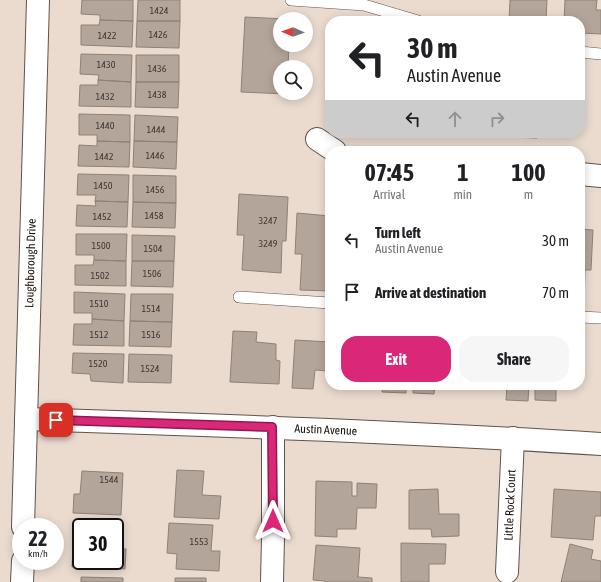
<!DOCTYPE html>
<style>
:root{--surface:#fff;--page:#f6f6f6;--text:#202124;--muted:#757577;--accent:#db2777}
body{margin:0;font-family:"Asap Condensed",sans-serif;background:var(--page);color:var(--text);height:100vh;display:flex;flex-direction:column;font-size:15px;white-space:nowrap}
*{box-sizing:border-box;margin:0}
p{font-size:13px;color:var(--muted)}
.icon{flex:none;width:22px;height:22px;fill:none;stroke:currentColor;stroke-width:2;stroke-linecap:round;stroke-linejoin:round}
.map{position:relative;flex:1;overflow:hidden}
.details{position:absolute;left:325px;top:146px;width:260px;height:244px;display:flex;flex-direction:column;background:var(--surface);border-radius:16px;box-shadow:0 2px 10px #0003}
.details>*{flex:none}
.banner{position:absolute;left:325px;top:16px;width:260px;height:122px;border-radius:16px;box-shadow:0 2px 10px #0003;background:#fff;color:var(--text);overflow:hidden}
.needle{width:26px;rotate:272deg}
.buttons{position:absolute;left:273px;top:12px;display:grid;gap:8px}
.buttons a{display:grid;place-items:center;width:40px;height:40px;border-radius:50%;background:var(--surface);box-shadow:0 2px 10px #0003;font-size:20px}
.speed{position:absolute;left:12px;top:518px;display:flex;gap:8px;font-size:20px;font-weight:700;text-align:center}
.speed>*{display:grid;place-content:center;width:52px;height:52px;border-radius:50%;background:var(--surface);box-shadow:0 2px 10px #0003;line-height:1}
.speed small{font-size:10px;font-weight:400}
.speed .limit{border:2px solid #111;border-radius:6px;background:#fff;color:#111}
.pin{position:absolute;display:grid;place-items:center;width:34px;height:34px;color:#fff;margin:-17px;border-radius:8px;box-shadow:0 2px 6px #0006}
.me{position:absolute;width:44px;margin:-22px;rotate:0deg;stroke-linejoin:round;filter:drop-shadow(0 0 3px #0008)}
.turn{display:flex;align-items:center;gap:14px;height:84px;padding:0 16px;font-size:18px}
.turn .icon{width:52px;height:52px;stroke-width:2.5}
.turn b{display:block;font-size:28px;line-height:34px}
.lanes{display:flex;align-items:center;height:38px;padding:0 16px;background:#0003;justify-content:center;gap:20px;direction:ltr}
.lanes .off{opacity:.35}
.eta{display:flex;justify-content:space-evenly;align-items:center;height:68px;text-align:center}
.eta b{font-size:24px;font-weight:700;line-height:28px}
.action{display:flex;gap:8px;margin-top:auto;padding:8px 16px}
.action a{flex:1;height:46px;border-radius:16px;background:var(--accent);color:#fff;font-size:16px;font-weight:700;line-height:46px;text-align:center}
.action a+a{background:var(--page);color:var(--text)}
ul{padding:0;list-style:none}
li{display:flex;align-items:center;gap:12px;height:52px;padding:0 16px}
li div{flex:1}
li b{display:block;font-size:15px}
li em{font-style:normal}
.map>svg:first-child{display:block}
</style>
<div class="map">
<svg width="601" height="582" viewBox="0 0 601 582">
<rect width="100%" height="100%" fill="#ebdbcf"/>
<!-- building -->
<path fill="#b4a59a" stroke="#8f8176" d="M 82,0 L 133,0 L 133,21 L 100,20 L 100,15 L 81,14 Z
M 138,0 L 180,0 L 180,21 L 137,21 Z
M 510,0 L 547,0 L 546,21 L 509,21 Z
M 565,0 L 597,0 L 596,10 L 601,10 L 601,34 L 580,33 L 580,21 L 564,21 Z
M 245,17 L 286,19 L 280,19 L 280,45 L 289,45 L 288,67 L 280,67 L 280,93 L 286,93 L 286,94 L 241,92 Z
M 100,20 L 133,21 L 132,47 L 81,45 L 81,25 L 99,25 Z
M 137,21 L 180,21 L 179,48 L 136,47 Z
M 81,54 L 132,55 L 131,82 L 98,80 L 99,75 L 80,74 Z
M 136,55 L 179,55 L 179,82 L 136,82 Z
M 98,80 L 131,82 L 131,107 L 79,106 L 80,85 L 98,85 Z
M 136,82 L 179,82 L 178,108 L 135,107 Z
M 79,114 L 130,115 L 130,142 L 97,141 L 97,135 L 79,135 Z
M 135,115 L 178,117 L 177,142 L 134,141 Z
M 431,133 L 473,133 L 473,135 Z
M 487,133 L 537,133 L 537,138 L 487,136 Z
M 97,141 L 130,142 L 129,167 L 78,166 L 79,145 L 97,146 Z
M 134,141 L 177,142 L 176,169 L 133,167 Z
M 78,174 L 129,175 L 128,202 L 95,201 L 96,195 L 77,195 Z
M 133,175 L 176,176 L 176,203 L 133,202 Z
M 239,194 L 288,197 L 286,241 L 282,241 L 281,273 L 242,270 L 244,235 L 237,235 Z
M 95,201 L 128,202 L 127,227 L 76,226 L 77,205 L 96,206 Z
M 133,202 L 176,203 L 175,228 L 132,227 Z
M 297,213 L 330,216 L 330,291 L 300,290 L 302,254 L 295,254 Z
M 580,229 L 593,230 L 591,270 L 585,270 L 584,305 L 580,304 Z
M 76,234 L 127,234 L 126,261 L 94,260 L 94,255 L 76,255 Z
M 132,235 L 175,236 L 174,261 L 132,261 Z
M 94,260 L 126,261 L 126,286 L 75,285 L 75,265 L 93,265 Z
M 132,261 L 174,261 L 173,287 L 131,286 Z
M 74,292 L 125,294 L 124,321 L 92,319 L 92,313 L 74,313 Z
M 131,294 L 173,294 L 172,322 L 130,321 Z
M 92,319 L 124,321 L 124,346 L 73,345 L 74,324 L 92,324 Z
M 130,321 L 172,322 L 171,347 L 129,346 Z
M 233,331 L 257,332 L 256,342 L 276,344 L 276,360 L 280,361 L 279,384 L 230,382 Z
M 295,340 L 330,342 L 330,371 L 315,370 L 313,389 L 292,388 Z
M 73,353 L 124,354 L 123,383 L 91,381 L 90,374 L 72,373 Z
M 129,354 L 172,355 L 171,383 L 128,382 Z
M 383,385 L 406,385 L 406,393 L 382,392 Z
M 413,385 L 435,385 L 434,394 L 413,393 Z
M 507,385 L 529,385 L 528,401 L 506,400 Z
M 535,385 L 556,385 L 556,401 L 535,400 Z
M 177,470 L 204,471 L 202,495 L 221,496 L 219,519 L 174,517 Z
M 82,471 L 123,473 L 121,515 L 73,513 L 74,494 L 80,494 Z
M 316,481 L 352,482 L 352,496 L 357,496 L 357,483 L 377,484 L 376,508 L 357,508 L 356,529 L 337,529 L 337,537 L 315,536 Z
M 438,489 L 439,514 L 459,514 L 459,536 L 432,537 L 431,529 L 409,529 L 409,490 Z
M 554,489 L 601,492 L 601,516 L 595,516 L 593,540 L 551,537 Z
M 89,523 L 116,524 L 115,549 L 126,549 L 125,569 L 72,567 L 73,548 L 81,548 L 81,561 L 115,561 L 115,527 L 89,527 Z
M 169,523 L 213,525 L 211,551 L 220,551 L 219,571 L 176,569 L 177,554 L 167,553 Z
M 401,543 L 446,544 L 445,564 L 429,564 L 429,582 L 401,582 Z
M 570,544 L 593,550 L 591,559 L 601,561 L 601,582 L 561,582 Z
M 316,545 L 360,548 L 358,577 L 372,578 L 372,582 L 325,582 L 325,581 L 313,580 Z
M 81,577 L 123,578 L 123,582 L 81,582 Z
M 175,578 L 206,578 L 206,582 L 175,582 Z"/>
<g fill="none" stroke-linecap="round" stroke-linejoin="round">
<defs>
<path id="service" d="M 291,0 L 364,5 L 418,21
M 580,52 L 601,54
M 239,297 L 330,303
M 580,317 L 601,318"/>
<g id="minor">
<path d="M 317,139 L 335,151"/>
<path d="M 580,174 L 601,176"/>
<path id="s1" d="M 26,419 C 218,425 409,432 601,444"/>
<path id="s2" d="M 23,527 L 38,0"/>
<path id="s3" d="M 507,572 L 513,438"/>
<path d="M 22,582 L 23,561"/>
<path d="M 272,582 L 273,537 L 273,427"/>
</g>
</defs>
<!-- service casing -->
<use href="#service" stroke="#605349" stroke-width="12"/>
<!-- minor casing -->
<use href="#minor" stroke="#605349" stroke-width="24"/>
<!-- service -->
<use href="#service" stroke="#fff" stroke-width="11"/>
<!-- minor -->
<use href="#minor" stroke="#fff" stroke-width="22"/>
</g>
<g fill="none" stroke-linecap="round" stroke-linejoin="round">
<defs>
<path id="route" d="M 56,420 L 272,427 L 273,521"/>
</defs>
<!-- route casing -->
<use href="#route" stroke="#8e194d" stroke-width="10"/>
<!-- route -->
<use href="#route" stroke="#db2777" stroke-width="7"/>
</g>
<g text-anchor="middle" stroke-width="3.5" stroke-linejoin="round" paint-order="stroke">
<!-- number labels -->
<g font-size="10" fill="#403832">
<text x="159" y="14">1424</text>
<text x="158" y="38">1426</text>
<text x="107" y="39">1422</text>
<text x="106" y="68">1430</text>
<text x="157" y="72">1436</text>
<text x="157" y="98">1438</text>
<text x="105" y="100">1432</text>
<text x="105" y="129">1440</text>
<text x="156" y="133">1444</text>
<text x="155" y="159">1446</text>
<text x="104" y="160">1442</text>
<text x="103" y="189">1450</text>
<text x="155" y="193">1456</text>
<text x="154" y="219">1458</text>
<text x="102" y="220">1452</text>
<text x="268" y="224">3247</text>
<text x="268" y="247">3249</text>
<text x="101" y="249">1500</text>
<text x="153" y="252">1504</text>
<text x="152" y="277">1506</text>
<text x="100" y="279">1502</text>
<text x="99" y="307">1510</text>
<text x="151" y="312">1514</text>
<text x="99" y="338">1512</text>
<text x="151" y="338">1516</text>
<text x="98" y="367">1520</text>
<text x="150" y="372">1524</text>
<text x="109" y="483">1544</text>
<text x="199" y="545">1553</text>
</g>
<!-- street labels -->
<g font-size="12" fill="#19130f" stroke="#f8e8dc">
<text dy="4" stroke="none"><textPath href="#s2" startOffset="264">Loughborough Drive</textPath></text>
<text dy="4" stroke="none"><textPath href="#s1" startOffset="300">Austin Avenue</textPath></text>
<text dy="4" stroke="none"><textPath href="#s3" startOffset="67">Little Rock Court</textPath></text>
</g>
</g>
</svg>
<div class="buttons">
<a><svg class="needle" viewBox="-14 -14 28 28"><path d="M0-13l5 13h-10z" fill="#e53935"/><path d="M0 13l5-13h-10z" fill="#757577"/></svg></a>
<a><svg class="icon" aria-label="search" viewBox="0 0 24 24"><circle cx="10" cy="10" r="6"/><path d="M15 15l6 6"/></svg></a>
</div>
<div class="speed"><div>22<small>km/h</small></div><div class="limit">30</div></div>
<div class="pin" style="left:56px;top:420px;background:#d93025"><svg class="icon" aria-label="arrive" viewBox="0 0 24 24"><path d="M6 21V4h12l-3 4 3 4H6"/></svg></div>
<svg class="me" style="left:273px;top:521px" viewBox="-20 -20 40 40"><path d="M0-17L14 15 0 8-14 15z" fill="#db2777" stroke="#fff" stroke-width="4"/></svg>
<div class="banner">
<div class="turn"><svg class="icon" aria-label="left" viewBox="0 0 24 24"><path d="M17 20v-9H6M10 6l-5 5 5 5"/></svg><div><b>30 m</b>Austin Avenue</div></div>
<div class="lanes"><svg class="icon" aria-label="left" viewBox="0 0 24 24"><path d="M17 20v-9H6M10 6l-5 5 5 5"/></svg><svg class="icon off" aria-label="ahead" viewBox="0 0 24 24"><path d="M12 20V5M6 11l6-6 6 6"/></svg><svg class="icon off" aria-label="right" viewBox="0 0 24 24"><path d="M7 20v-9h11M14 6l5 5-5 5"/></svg></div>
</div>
<section class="details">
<div class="eta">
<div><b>07:45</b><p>Arrival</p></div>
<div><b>1</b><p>min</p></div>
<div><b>100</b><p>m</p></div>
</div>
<ul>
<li><svg class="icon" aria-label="left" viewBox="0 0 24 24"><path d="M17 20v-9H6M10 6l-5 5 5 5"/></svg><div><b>Turn left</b><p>Austin Avenue</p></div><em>30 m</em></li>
<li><svg class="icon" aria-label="arrive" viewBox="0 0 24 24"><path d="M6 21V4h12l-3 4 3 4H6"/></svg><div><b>Arrive at destination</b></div><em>70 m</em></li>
</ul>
<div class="action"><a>Exit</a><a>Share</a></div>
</section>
</div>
